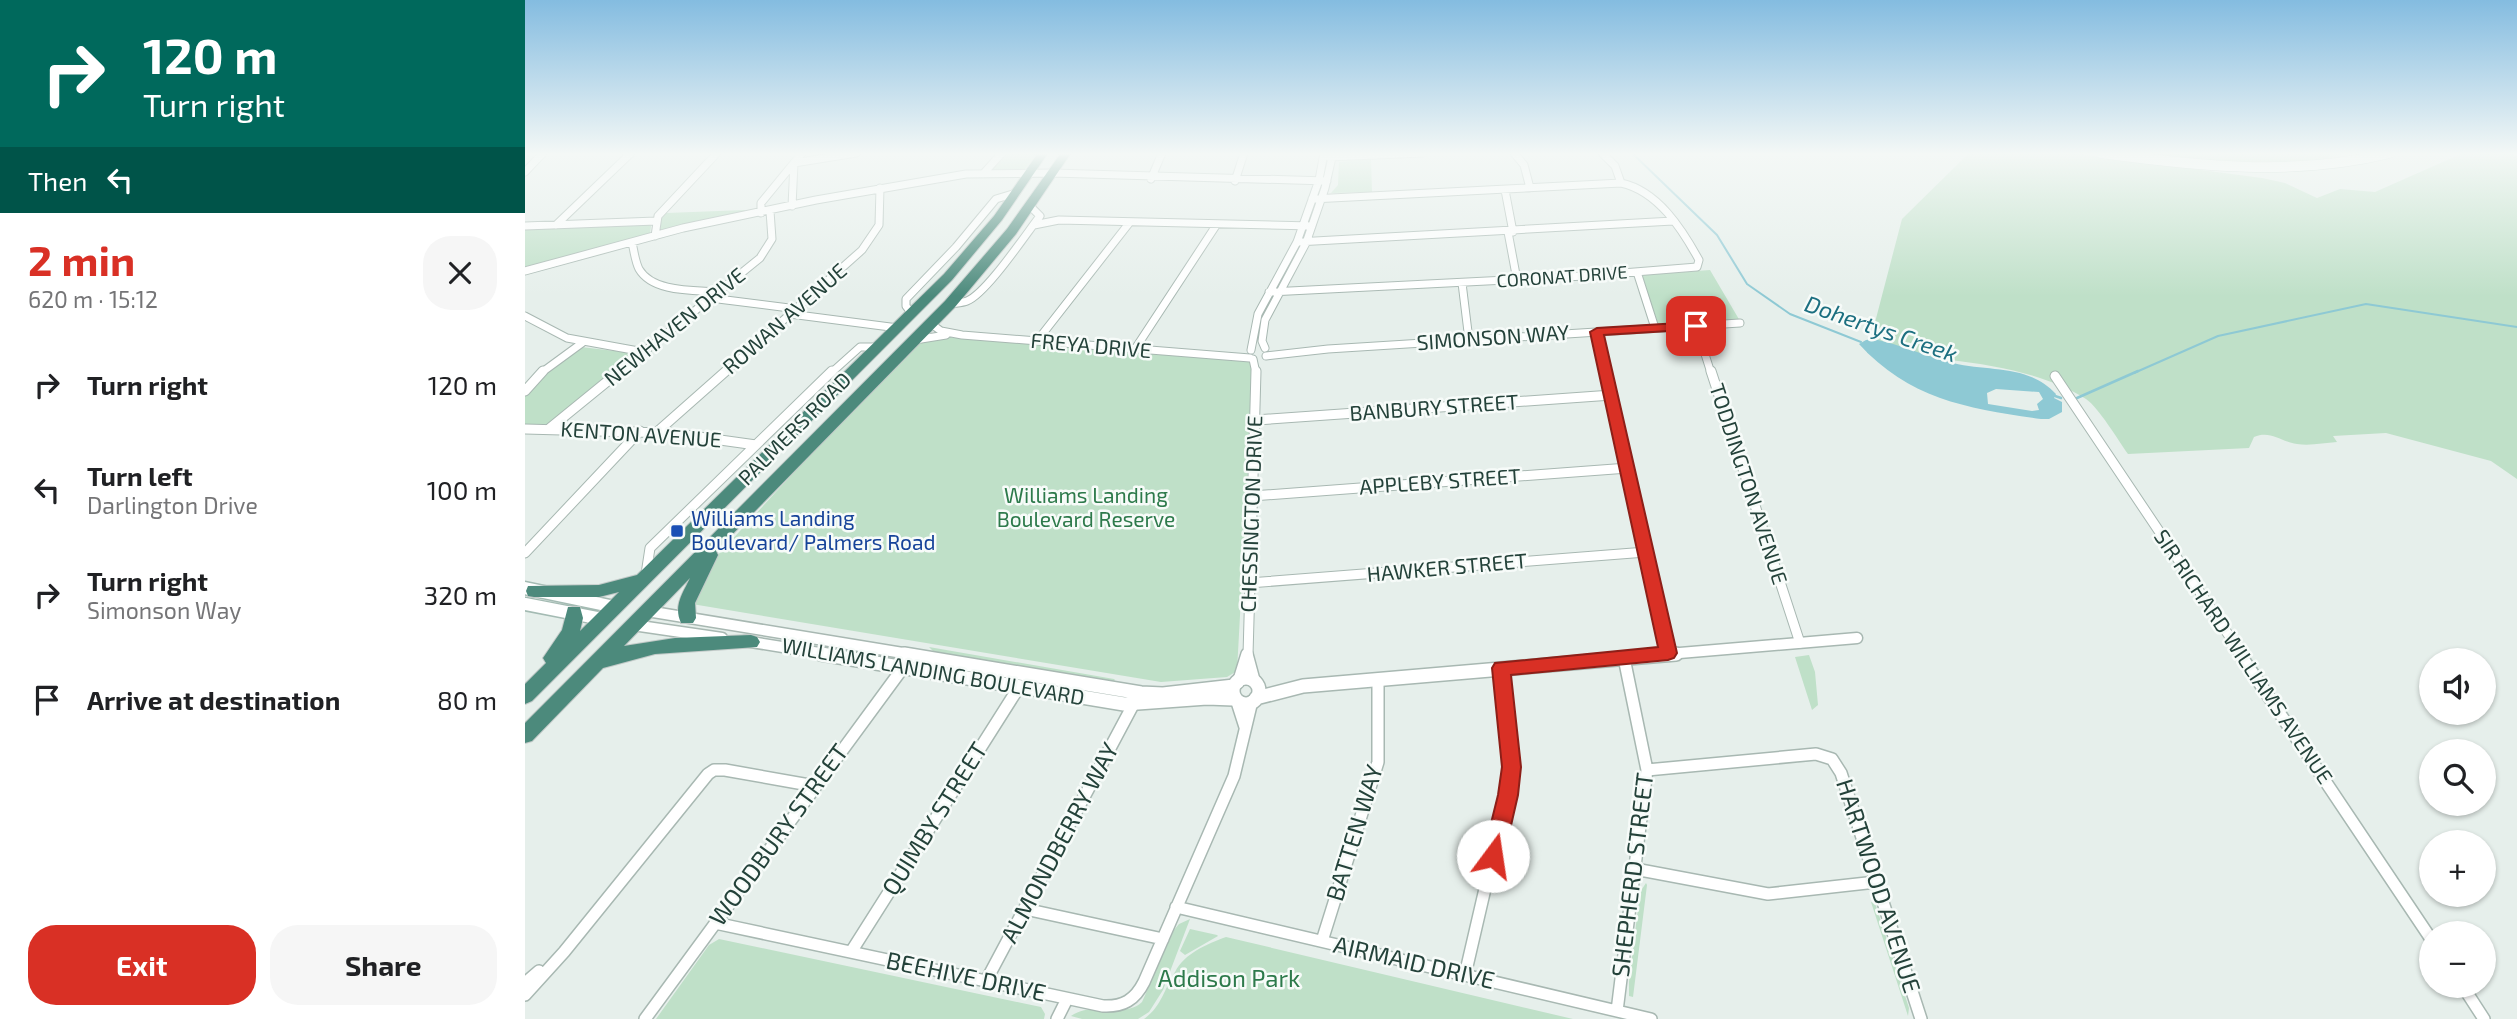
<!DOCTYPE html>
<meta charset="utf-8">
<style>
:root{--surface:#fff;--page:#f6f6f6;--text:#202124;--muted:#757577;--accent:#d93025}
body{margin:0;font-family:"Exo 2",sans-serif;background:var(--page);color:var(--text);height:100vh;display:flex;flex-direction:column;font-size:26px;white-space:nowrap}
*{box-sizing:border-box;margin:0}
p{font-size:23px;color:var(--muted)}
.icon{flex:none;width:38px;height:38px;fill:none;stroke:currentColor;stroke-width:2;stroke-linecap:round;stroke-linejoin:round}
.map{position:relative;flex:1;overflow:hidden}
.side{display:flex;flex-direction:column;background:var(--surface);width:525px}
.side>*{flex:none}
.banner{background:#00695c;color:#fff;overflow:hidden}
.buttons{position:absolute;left:1894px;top:648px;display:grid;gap:14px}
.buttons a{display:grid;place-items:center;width:77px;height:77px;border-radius:50%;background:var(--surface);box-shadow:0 2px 5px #0004;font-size:35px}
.pin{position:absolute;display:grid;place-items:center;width:60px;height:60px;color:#fff;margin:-30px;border-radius:14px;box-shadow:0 4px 10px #0006}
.me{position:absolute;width:77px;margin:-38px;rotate:14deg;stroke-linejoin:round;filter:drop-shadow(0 0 5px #0008)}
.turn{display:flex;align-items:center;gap:24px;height:147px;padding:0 28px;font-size:32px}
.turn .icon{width:91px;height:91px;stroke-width:2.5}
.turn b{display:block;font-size:49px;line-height:60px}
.then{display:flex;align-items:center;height:66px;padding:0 28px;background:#0003;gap:14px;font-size:26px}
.round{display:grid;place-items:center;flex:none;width:74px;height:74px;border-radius:28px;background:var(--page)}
.head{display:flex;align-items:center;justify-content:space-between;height:119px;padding:0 28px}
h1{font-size:42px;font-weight:700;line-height:52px;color:var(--accent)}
.primary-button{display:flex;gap:14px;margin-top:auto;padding:14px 28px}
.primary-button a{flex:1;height:80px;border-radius:28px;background:var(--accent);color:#fff;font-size:28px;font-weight:700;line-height:80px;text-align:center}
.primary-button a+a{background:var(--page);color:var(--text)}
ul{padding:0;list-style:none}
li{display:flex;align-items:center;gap:21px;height:105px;padding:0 28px}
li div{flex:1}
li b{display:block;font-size:26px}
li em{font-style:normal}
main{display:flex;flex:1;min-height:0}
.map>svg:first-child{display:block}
</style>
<main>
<section class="side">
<div class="banner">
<div class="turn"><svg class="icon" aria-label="right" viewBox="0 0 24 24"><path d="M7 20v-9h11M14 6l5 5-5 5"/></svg><div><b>120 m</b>Turn right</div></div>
<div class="then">Then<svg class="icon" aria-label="left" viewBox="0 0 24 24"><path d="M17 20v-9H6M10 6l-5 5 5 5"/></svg></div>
</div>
<div class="head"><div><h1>2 min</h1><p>620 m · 15:12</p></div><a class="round"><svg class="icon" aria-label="close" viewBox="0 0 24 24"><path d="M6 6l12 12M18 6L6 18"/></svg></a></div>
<ul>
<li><svg class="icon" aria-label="right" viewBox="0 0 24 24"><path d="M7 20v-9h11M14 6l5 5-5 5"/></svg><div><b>Turn right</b></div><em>120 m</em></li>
<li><svg class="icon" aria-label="left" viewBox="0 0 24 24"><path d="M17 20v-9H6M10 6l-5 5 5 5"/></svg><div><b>Turn left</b><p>Darlington Drive</p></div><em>100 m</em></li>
<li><svg class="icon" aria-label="right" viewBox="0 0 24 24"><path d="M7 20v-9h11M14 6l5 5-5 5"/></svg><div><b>Turn right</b><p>Simonson Way</p></div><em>320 m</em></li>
<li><svg class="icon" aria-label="arrive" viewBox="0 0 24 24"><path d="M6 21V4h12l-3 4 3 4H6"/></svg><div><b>Arrive at destination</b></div><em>80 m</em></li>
</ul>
<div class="primary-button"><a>Exit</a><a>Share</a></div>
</section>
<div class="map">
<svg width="1992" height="1019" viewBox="0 0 1992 1019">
<rect width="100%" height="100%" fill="#e6efeb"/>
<!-- green -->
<path fill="#bfe0c8" d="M 480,153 L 513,153 L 500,169 L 467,170 Z
M 1547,153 L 1737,178 L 1760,183 L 1792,198 L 1815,189 L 1850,192 L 1938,153 L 1986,153 L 1992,157 L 1992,479 L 1966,461 L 1861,433 L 1808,436 L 1812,442 C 1799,443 1785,446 1772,444 C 1756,442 1746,430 1729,437 L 1724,448 L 1603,454 C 1593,440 1574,408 1561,399 C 1500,361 1411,359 1342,353 L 1377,219 L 1443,154 Z
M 1617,153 L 1822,153 L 1753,171 Z
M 846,159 L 847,192 L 806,193 L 813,185 L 814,162 Z
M 220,210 L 222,214 L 135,230 L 136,219 L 141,213 Z
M 123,224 L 126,226 L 125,234 L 0,269 L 0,228 Z
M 1185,270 L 1215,321 L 1133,324 L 1117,275 Z
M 420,337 L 725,361 L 728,375 L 712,671 L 702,677 L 636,682 L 167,604 L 179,570 L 390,341 Z
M 56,347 L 107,353 L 109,357 L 23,424 L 0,426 L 0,395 L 19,373 Z
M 404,647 L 589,679 L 590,680 L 588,682 L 410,653 Z
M 1284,655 L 1290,672 L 1293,705 L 1287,710 L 1270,657 Z
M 1121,883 L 1122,885 L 1108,997 L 1104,996 L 1104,982 L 1115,892 Z
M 1346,902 L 1350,903 L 1352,909 L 1384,1008 L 1383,1016 Z
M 665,919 L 638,990 L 624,1012 L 613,1019 L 557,1019 L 546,1016 C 569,1000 599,1019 617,1002 L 649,930 L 654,924 Z
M 665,929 L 692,935 L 693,936 L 660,955 L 655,951 Z
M 701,937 L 1048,1019 L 619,1019 C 637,1006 639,989 650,972 C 660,953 682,944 701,937 Z
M 194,939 L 516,1007 L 520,1014 L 519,1019 L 131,1019 L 184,945 Z"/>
<!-- water -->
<path fill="#8ec9d4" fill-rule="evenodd" d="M 1349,339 C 1376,345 1401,356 1428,363 C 1465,372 1503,364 1531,394 L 1529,398 L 1537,402 L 1537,412 L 1524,419 L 1516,419 C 1445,409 1385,400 1334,344 L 1341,340 ZM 1471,389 L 1514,392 L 1518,399 L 1512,404 L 1514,410 L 1507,411 L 1463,404 L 1462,393 Z"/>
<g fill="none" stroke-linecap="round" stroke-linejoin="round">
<!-- stream-far1 -->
<path stroke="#8ec9d4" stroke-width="2" d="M 1107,153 L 1192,235 L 1222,284 L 1265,314 L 1336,342
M 1609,373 L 1693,336 L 1841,304 L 1992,327"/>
<!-- stream -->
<path stroke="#8ec9d4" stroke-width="2.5" d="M 1527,395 L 1536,398
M 1552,398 L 1613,371"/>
<defs>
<path id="minor-far2" d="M 989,153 L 999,165 L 1005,188
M 804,157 L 898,153
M 269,163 L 331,153
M 0,172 L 18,153
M 458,174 L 477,153
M 626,179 L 637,153
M 710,181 L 719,153
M 980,190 L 988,232
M 787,199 L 1096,183
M 267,206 L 269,163
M 236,213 L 236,203 L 277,153
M 31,225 L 106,153
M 509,225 L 534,220 L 787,226
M 0,226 L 131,221
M 983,232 L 992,280
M 130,236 L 133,216 L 192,153
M 107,242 C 109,251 110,261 114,269 C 128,293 170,290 193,292
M 772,242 L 1148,221
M 0,271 L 158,228 L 291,200 L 441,174 L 528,173 L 802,181
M 1112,272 L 1130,328
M 937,283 L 944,340
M 744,292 L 1060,276 L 1172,267 L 1174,260 C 1157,229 1133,191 1096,183 L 1090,166 L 1077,153
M 185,298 L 272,309
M 425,304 C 430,303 437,303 442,301 C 461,294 501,234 515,216 L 505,206
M 265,314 L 373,328
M 387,314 L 381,306 L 381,299 L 431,247 L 471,199 L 491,193
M 0,316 L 42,338 L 119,352
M 410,319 L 409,326 L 416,331 L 437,335 L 725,358
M 1171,326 L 1186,373
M 1072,332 L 1081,373
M 390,340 L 421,335
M 512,341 L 605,222
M 740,348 L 737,341 L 740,320 L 781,243 L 800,188 L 808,153
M 610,349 L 692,224
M 726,350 L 733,314 L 772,242 L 794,180 L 799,153
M 741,356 L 803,349 L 1215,323
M 728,359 L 731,373
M 16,373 L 57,343
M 93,373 L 235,258 L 247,239 L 245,211
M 199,373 L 337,250 L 354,225 L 355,188
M 306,373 L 335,347 L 353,347"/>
<path id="minor-far1" d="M 1081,371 L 1143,653
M 1186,371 L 1275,643
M 1530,376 L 1717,655
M 0,391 L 18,371
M 731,420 L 1087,395
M 25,428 L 95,371
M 0,429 L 145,433 L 231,445
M 132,432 L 201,371
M 727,496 L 1103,468
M 0,553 L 115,431
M 121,574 L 125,548 L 307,371
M 724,583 L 1121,552
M 723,655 L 731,371"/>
<path id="minor" d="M 722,654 L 729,680
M 1715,654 L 1906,939
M 713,683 L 722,654
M 712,702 L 720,727
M 1122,770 L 1291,754 L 1307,759 L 1316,773 L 1396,1019
M 1110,869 L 1243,894 L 1351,882
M 651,907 L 1126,1019
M 500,909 L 638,939
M 190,923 L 578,1006 C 598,1007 610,1000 619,982 L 709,776 L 727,701
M 797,941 L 853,762 L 853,680
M 326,952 L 494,687
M 940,975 L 985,781 L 986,752 L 977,668
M 461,981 L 608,705
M 0,983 L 14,971
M 1937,985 L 1959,1019
M 0,995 L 39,952 L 183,774 L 189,770 L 200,770 L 290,786
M 1092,1011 L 1122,770 L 1099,658
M 120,1019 L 380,665
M 532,1019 L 542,999"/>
<path id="tertiary-far1" d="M 122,611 L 390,655
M 108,625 L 197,638
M 220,641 L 307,655
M 1131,655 L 1332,638"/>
<path id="tertiary" d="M 296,654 L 599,704 L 682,698 L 708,699
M 379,654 L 616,693 L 638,694 L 709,686
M708 691a13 13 0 1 1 26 0a13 13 0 1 1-26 0Z
M 731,698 L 778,686 L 1151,654"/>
<path id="secondary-far1" d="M 1576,153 C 1673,166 1769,177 1865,153"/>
<path id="secondary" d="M 0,588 L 90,607
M 0,604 L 77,619"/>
<path id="trunk" d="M 513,153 L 523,153 L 477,220 L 427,280 L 7,701 L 0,704 L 0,684 L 21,663 L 18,658 L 37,630 L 43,607 L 55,607 L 58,618 L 55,631 L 94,592 L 74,597 L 9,597 L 3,596 L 1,591 L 3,586 L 74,585 L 112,575 L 419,274 L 469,216 Z
M 536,153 L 546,153 L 491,234 L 430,307 L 191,551 L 193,555 L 170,603 L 171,618 L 168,623 L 156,623 C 148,606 158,593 165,578 L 99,646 L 150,638 L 226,635 L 232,637 L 235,642 L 232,647 L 130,654 L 78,668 L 7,741 L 0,743 L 0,723 L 420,301 L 482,229 Z"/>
</defs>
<!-- minor-far2 casing -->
<use href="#minor-far2" stroke="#a8b8b2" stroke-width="9"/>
<!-- minor-far1 casing -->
<use href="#minor-far1" stroke="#a8b8b2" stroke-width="11"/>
<!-- minor casing -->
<use href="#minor" stroke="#a8b8b2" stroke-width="14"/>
<!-- tertiary-far1 casing -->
<use href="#tertiary-far1" stroke="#a8b8b2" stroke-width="13"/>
<!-- tertiary casing -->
<use href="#tertiary" stroke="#a8b8b2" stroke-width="16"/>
<!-- secondary-far1 casing -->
<use href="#secondary-far1" stroke="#a4bbb3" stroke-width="11"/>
<!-- secondary casing -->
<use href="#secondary" stroke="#a4bbb3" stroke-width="15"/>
<!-- trunk casing -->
<use href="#trunk" stroke="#c2cac8" stroke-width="2"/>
<!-- minor-far2 -->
<use href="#minor-far2" stroke="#fff" stroke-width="7"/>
<!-- minor-far1 -->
<use href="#minor-far1" stroke="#fff" stroke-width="9"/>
<!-- minor -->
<use href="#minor" stroke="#fff" stroke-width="11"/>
<!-- tertiary-far1 -->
<use href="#tertiary-far1" stroke="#fff" stroke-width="10"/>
<!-- tertiary -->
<use href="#tertiary" stroke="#fff" stroke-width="13"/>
<!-- secondary-far1 -->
<use href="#secondary-far1" stroke="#fff" stroke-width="10"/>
<!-- secondary -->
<use href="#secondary" stroke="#fff" stroke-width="12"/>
<!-- trunk -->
<use href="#trunk" fill="#4c8a7c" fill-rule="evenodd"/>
</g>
<!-- sky -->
<linearGradient id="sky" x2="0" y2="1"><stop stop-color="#84bce0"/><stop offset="0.52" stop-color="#f4f8f6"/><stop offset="1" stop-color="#f4f8f6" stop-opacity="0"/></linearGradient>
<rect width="1992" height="296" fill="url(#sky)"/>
<!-- route -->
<path fill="#d93025" stroke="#8d1f18" stroke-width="2" d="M 1171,322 L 1176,323 L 1176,329 L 1079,335 L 1152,653 L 1149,658 L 1143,660 L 986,675 L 996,767 L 993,795 L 979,856 L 976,863 L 968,866 L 961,863 L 958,856 L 973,795 L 977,767 L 967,668 L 970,663 L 1133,647 L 1065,332 L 1072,328 Z"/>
<!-- markers -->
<rect fill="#1a4fb4" stroke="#f7fbf9" stroke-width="2.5" x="145" y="524" width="14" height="14" rx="3.5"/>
<g text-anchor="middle" stroke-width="5" stroke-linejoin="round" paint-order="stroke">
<!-- far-street labels -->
<g font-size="18" fill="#24423a" stroke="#f7fbf9">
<text transform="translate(1037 277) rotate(-4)" y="6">CORONAT DRIVE</text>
</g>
<!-- street labels -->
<g font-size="21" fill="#24423a" stroke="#f7fbf9">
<text transform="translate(260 319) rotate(-41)" y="7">ROWAN AVENUE</text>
<text transform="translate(150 327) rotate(-39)" y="7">NEWHAVEN DRIVE</text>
<text transform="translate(968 338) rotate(-4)" y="7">SIMONSON WAY</text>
<text transform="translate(566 346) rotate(5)" y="7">FREYA DRIVE</text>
<text transform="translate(909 408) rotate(-4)" y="7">BANBURY STREET</text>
<text transform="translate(270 429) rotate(-45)" y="7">PALMERS ROAD</text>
<text transform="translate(116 435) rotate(4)" y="7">KENTON AVENUE</text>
<text transform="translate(915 482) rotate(-4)" y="7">APPLEBY STREET</text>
<text transform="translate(1223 484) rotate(72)" y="7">TODDINGTON AVENUE</text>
<text transform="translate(727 514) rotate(-88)" y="7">CHESSINGTON DRIVE</text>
<text transform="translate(922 568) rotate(-5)" y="7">HAWKER STREET</text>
<text transform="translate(1718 657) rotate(56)" y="7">SIR RICHARD WILLIAMS AVENUE</text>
<text transform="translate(408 672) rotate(10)" y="7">WILLIAMS LANDING BOULEVARD</text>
</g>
<!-- park labels -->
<g font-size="21" fill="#2d7a4b" stroke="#f7fbf9">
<text x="561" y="503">Williams Landing<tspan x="561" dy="24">Boulevard Reserve</tspan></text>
</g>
<!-- transit labels -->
<g font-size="21" fill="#164399" stroke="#f7fbf9" text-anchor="start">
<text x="166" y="526">Williams Landing<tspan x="166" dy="24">Boulevard/ Palmers Road</tspan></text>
</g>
<!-- water labels -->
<g font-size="23" font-style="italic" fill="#1c6f80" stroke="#f7fbf9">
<text transform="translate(1356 329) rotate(19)" y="8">Dohertys Creek</text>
</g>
<!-- near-street labels -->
<g font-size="24" fill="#24423a" stroke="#f7fbf9">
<text transform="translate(410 819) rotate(-58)" y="8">QUIMBY STREET</text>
<text transform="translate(830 833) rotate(-73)" y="8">BATTEN WAY</text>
<text transform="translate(254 835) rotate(-54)" y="8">WOODBURY STREET</text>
<text transform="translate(535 843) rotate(-62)" y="8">ALMONDBERRY WAY</text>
<text transform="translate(1108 875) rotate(-83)" y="8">SHEPHERD STREET</text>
<text transform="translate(1353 886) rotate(72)" y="8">HARTWOOD AVENUE</text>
<text transform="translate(889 963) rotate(13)" y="8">AIRMAID DRIVE</text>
<text transform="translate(441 977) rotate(12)" y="8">BEEHIVE DRIVE</text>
</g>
<!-- near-park labels -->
<g font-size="24" fill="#2d7a4b" stroke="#f7fbf9">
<text x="704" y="987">Addison Park</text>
</g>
</g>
</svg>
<div class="buttons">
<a><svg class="icon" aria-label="sound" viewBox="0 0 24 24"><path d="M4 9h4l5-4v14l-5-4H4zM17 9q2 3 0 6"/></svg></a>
<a><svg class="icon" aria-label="search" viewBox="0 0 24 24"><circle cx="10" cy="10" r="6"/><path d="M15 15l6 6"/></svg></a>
<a>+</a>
<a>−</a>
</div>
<div class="pin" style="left:1171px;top:326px;background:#d93025"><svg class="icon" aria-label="arrive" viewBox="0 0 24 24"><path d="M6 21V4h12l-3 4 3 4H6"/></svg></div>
<svg class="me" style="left:968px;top:856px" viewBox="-20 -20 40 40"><circle r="19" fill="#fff"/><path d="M0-13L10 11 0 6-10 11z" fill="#d93025"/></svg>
</div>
</main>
